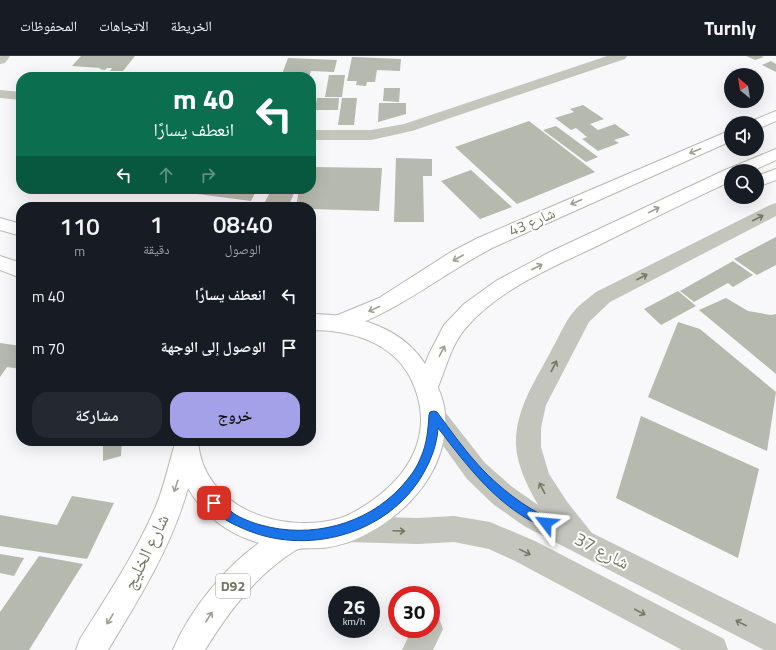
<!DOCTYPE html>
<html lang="ar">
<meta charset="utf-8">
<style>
:root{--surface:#171b24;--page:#242831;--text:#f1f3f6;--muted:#9ea1a6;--line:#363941;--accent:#a3a1e7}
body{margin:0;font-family:"Titillium Web","Noto Naskh Arabic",sans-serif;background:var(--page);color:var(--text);direction:rtl;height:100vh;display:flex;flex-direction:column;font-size:15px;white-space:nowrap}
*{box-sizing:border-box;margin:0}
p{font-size:13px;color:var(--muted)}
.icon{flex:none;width:22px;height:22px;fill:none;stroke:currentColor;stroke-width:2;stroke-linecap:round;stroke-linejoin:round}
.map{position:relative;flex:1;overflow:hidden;direction:ltr}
.panel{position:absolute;left:16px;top:146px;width:300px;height:244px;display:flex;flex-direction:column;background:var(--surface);border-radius:16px;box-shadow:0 4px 16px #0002;direction:rtl}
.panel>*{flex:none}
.guide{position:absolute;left:16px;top:16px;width:300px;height:122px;border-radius:16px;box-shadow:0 4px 16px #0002;direction:rtl;background:#0b6e4f;color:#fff;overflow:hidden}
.needle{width:26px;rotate:330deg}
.fabs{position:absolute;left:724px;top:12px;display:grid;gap:8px}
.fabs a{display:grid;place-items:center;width:40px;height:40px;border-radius:50%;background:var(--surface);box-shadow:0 4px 16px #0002;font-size:20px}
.speed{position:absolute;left:328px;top:530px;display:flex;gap:8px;font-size:20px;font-weight:700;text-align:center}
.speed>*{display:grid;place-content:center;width:52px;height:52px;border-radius:50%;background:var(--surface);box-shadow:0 4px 16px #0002;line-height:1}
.speed small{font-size:10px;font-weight:400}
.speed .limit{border:6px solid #d22;background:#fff;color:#111}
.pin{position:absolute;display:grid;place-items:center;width:34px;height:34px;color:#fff;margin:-17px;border-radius:8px;box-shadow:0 2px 6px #0006}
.me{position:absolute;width:44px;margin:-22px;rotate:299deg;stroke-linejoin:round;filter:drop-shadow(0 0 3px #0008)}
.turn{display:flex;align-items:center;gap:14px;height:84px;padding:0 16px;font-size:18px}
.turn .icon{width:52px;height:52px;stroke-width:2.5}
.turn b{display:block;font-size:28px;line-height:34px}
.lanes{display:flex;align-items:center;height:38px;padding:0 16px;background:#0003;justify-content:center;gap:20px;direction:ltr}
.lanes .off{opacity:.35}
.eta{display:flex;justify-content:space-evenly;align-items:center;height:68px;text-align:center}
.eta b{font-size:24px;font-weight:600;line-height:28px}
.cta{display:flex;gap:8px;margin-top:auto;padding:8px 16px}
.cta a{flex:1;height:46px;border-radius:16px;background:var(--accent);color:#111;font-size:16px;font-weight:600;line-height:46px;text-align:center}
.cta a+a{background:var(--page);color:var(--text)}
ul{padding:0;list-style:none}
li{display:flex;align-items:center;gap:12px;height:52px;padding:0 16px}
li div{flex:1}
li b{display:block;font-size:15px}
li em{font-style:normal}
header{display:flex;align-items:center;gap:24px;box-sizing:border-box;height:56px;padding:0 20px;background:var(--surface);border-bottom:1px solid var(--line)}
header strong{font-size:19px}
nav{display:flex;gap:22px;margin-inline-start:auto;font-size:14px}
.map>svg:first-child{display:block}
</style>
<header>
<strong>Turnly</strong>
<nav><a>الخريطة</a><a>الاتجاهات</a><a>المحفوظات</a></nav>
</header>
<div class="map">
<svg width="776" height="594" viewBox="0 0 776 594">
<rect width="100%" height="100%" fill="#f8f7f9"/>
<!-- building -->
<path fill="#b6b9ad" d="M 81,0 L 135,0 L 123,15 L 110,15 L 112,12 L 107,12 L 105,14 L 99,13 L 101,12 L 72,10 Z
M 746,0 L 761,0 L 764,1 L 755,4 Z
M 352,1 L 401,3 L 400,15 L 377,14 L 375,26 L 367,26 L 366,30 L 356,29 L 357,25 L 347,25 Z
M 288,2 L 337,4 L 334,16 L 311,15 L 309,21 L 281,21 Z
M 771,5 L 776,8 L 776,16 L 762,9 Z
M 329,19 L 345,19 L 342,41 L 325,41 Z
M 384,32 L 400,32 L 399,46 L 383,45 Z
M 317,42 L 339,42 L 338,54 L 315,54 Z
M 342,42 L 357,42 L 354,69 L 338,69 Z
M 379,47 L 406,47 L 406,58 L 378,66 Z
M 583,49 L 604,63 L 590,68 L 598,74 L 615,68 L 630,79 L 614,84 L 619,87 L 598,95 L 582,83 L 587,81 L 576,72 L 571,74 L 555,62 L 574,56 L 570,53 Z
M 529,65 L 595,116 L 517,148 L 455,91 Z
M 556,70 L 598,101 L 586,106 L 543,74 Z
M 396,102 L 432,103 L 432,120 L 423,120 L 424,166 L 394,166 Z
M 311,111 L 382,112 L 379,155 L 311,153 L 311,151 L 296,151 L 299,133 L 311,133 Z
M 471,114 L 512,151 L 480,163 L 441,125 Z
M 184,133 L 257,133 L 251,145 L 182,136 Z
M 272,133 L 296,133 L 288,151 L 262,151 Z
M 776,181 L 776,209 L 757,219 L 734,203 Z
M 733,205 L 753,219 L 733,231 L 728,227 L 694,246 L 680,235 Z
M 678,235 L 696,250 L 661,269 L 644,253 Z
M 726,242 L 748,255 L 771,259 L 776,258 L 776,318 L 699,254 Z
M 678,266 L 700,273 L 776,336 L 767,395 L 648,341 Z
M 0,287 L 21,290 L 21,313 L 7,311 L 0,321 Z
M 641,360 L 759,413 L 738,502 L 616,442 Z
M 103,385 L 122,385 L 121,400 L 103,405 Z
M 72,440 L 114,447 L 87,503 L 0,490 L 0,459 L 57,469 Z
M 0,498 L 24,502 L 14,520 L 0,517 Z
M 39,500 L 83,508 L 29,594 L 0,594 L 0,556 Z"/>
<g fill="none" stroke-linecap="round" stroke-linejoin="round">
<defs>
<path id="secondary" d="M 776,55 L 776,65 L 757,73 L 757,67 L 750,67 L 752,65 Z
M 731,74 L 731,85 L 492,192 C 441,219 396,257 340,275 L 333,273 L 329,267 L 333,261 L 379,242 L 451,196 L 478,182 Z
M 776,93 L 776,104 L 752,115 L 731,115 L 731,125 C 686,146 641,168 597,190 C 551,212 497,234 464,274 C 449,293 445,317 435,338 L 427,341 L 419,338 L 416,331 L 429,298 L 444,269 L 464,248 L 496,225 L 550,196 L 725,114 Z
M 776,113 L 776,124 L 757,131 L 757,120 Z"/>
<path id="primary" d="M 0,162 L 21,168 L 21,180 L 0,174 Z
M 0,200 L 21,207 L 21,222 L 0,214 Z
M 311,258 C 356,258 405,271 428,313 C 436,327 445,343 445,360 C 448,419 400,466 349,486 C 339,489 329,492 319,492 C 313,493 301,491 296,494 C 257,518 229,555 205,594 L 173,594 C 189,555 225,511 259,487 C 228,478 204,460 188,432 C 172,490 139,543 108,594 L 76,594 L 80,583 C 107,540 136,497 156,450 C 164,431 168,411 174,391 L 174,385 L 198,385 C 203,453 283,479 341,462 C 352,458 363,451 373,444 C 415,414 435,370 410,321 C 391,285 349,274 311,274 Z"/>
</defs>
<!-- secondary casing -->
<use href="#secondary" stroke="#b8bbb1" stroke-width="2"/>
<!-- primary casing -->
<use href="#primary" stroke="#b8bbb2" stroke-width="2"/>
<!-- street -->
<path fill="#c4c6be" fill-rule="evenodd" d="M 0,0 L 10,0 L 5,7 L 0,8 Z
M 607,0 L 627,0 L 625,3 L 412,75 L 371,84 L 311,84 L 311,74 L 371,74 L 404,68 Z
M 0,34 L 21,36 L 21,44 L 0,42 Z
M 776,147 L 776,160 L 610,246 L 589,266 L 546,349 L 541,372 L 541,391 L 549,418 L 568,447 L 592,477 L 776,568 L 776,594 L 764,594 L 524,470 L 493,448 L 467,423 L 426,366 L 422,359 L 426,352 L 434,349 L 442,352 L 485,407 L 511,430 L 538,449 C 528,431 517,410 516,389 C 515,353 536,324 552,293 C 559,281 565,265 575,254 C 581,247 589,242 596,236 L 770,149 Z
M 346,460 L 418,462 L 454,460 L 490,466 L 535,485 L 724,583 L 728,594 L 682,594 L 515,505 L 489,493 L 454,486 L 418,488 L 346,486 L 336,482 L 332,473 L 336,464 Z
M 431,559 L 439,562 L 443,573 L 433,594 L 402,594 L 412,573 L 431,573 Z"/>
<!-- secondary -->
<use href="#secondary" fill="#fff" fill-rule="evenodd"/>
<!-- primary -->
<use href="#primary" fill="#fff" fill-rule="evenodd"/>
</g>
<!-- one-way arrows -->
<defs><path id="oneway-shaft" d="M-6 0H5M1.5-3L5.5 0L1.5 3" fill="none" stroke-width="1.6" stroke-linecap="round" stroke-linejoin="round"/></defs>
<g stroke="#9da191">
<use href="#oneway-shaft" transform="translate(695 95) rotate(157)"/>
<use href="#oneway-shaft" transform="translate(576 146) rotate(157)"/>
<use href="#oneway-shaft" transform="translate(654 154) rotate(-26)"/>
<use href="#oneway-shaft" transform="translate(458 202) rotate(150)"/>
<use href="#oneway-shaft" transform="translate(537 211) rotate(-27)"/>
<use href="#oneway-shaft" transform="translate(374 253) rotate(155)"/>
<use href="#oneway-shaft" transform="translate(442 295) rotate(-63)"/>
<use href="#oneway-shaft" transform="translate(176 430) rotate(108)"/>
<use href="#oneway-shaft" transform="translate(209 561) rotate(-57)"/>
<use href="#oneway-shaft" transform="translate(110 563) rotate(122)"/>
</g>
<g stroke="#737962">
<use href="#oneway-shaft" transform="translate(758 162) rotate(-27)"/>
<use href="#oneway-shaft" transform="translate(642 221) rotate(-27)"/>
<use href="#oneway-shaft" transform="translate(554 310) rotate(-63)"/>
<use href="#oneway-shaft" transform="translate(542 432) rotate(-117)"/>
<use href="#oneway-shaft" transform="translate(399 475) rotate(2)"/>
<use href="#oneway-shaft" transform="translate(525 496) rotate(26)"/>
<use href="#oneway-shaft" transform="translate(640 556) rotate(28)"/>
<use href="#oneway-shaft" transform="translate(741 567) rotate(-153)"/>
</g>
<!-- route -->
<path fill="#1a73e8" stroke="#114b97" d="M 434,355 L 437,356 C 451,375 465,395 481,412 C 500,432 524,451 550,463 L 551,467 L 550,471 L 546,472 C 499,453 468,411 438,372 C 437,389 431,404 423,418 C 388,479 305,501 242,472 C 230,467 214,459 209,447 L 210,443 L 214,442 C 222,445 227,452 233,457 C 240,462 253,467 261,469 C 310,483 366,469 401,431 C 409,422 417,412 421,401 C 427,387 428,374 429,359 L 430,356 Z"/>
<g text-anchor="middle" stroke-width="4" stroke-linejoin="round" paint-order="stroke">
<!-- shield labels -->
<rect fill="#fff" stroke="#9da191" stroke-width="1" x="216" y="518" width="34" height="24" rx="3"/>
<g font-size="14" font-weight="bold" fill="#737962">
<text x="233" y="535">D92</text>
</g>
<!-- street labels -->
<g font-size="15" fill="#737962" stroke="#fff">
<text transform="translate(532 166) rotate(-24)" y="5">شارع 43</text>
</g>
<!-- near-street labels -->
<g font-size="18" fill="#737962" stroke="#fff">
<text transform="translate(602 495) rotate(27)" y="6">شارع 37</text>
<text transform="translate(146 496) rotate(-64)" y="6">شارع الخليج</text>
</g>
</g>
</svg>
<div class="fabs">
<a><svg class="needle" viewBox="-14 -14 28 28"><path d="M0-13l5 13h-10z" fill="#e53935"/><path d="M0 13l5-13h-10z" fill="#9ea1a6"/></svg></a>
<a><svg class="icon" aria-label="sound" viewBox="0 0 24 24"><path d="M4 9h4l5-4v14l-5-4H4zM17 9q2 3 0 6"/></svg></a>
<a><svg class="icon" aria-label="search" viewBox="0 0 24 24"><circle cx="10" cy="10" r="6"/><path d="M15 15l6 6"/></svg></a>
</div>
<div class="speed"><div>26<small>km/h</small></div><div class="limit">30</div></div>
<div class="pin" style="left:214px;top:447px;background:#d93025"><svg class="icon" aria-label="arrive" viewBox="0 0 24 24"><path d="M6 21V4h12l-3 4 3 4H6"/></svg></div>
<svg class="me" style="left:546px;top:467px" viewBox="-20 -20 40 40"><path d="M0-17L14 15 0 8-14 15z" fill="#1a73e8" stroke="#fff" stroke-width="4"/></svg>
<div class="guide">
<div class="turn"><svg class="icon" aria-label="left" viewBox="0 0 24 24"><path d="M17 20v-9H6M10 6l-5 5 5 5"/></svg><div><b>40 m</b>انعطف يسارًا</div></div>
<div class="lanes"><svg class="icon" aria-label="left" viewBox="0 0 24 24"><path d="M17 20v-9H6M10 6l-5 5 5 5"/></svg><svg class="icon off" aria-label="ahead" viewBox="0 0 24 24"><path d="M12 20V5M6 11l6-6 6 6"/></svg><svg class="icon off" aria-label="right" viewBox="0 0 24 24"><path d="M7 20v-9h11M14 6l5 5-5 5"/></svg></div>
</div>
<section class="panel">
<div class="eta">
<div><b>08:40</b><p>الوصول</p></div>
<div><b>1</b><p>دقيقة</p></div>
<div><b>110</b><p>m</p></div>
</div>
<ul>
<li><svg class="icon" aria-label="left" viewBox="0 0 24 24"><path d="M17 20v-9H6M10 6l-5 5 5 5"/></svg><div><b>انعطف يسارًا</b></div><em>40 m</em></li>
<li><svg class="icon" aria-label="arrive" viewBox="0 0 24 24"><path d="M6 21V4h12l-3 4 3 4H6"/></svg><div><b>الوصول إلى الوجهة</b></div><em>70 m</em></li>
</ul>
<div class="cta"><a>خروج</a><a>مشاركة</a></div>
</section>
</div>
